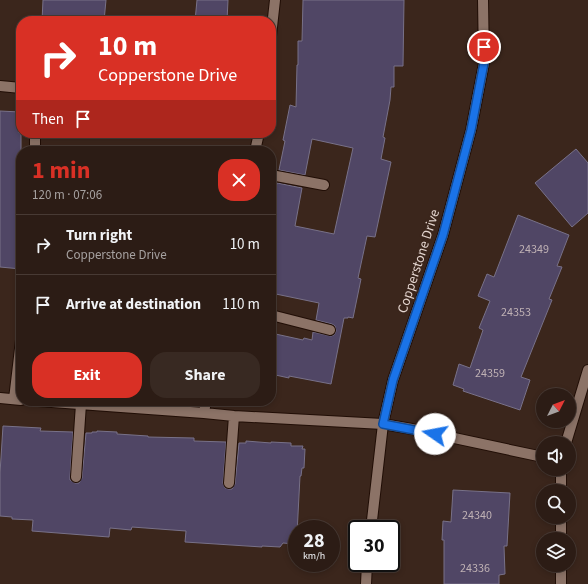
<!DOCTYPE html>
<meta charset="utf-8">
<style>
:root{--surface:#2c1c15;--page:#382922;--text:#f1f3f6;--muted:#a6a1a0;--line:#483a34;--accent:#d93025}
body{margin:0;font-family:"Source Sans 3",sans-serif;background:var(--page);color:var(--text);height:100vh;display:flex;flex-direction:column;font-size:15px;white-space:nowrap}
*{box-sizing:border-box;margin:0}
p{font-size:13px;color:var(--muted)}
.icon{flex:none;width:22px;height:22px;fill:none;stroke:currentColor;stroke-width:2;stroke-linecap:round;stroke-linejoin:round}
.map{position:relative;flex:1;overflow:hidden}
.panel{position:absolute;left:16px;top:146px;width:260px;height:260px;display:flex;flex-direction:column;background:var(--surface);border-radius:16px;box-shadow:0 2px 6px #0003,0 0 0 1px var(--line)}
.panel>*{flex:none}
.hud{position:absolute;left:16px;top:16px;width:260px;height:122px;border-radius:16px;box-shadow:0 2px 6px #0003,0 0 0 1px var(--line);background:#d93025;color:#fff;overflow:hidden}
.needle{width:26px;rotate:48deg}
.controls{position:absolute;left:536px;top:388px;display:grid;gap:8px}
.controls a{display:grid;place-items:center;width:40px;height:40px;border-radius:50%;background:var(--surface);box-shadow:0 2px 6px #0003,0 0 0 1px var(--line);font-size:20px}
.speed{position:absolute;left:288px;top:520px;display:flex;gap:8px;font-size:20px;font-weight:700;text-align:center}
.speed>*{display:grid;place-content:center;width:52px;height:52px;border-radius:50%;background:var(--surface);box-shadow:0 2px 6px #0003,0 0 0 1px var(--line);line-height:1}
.speed small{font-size:10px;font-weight:400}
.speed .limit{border:2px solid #111;border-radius:6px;background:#fff;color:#111}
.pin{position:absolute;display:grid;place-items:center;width:34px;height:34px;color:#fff;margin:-17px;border:2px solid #fff;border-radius:50%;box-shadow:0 1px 4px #0007}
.me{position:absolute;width:44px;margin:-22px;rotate:282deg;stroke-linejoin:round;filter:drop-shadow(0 0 3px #0008)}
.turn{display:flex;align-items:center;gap:14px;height:84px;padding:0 16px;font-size:18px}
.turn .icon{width:52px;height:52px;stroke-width:2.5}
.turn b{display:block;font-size:28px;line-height:34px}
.then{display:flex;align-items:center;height:38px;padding:0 16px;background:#0003;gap:8px;font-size:15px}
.round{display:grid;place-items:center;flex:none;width:42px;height:42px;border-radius:16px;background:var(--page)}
.overview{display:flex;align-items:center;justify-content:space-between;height:68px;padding:0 16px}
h1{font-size:24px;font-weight:700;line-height:30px;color:var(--accent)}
.action{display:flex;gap:8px;margin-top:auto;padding:8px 16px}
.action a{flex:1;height:46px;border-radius:16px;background:var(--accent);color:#fff;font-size:16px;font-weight:700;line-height:46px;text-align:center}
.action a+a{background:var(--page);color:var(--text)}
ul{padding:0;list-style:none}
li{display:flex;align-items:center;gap:12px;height:60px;padding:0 16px;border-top:1px solid var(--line)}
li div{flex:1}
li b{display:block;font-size:15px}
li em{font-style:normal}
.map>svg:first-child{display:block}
</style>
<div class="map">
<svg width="588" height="584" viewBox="0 0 588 584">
<rect width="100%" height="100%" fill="#3b261c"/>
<!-- building -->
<path fill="#504665" stroke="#787188" d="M 43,0 L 106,0 L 104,21 L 42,21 Z
M 197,0 L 228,0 L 227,21 L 195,21 Z
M 303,0 L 404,0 L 403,66 L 394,66 L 394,87 L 391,87 L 390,100 L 383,137 L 385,138 L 381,159 L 391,162 L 375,237 L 367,236 L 358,278 L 361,279 L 353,318 L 348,317 L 348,318 L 344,318 L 331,384 L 289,376 L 289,378 L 271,374 L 271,333 L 303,340 L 304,338 L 312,340 L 313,332 L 331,336 L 334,335 L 336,331 L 335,326 L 332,324 L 316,320 L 319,303 L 271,293 L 271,191 L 275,192 L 277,183 L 302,188 L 295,226 L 334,234 L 353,148 L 312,139 L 305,175 L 279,170 L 285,141 L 283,140 L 290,105 L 296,107 L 297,65 L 298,65 L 298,41 L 302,41 Z
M 0,111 L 20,112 L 19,133 L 21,133 L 21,269 L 0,267 Z
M 576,149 L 588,163 L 588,213 L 572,227 L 535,183 Z
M 518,215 L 569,235 L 557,266 L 562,267 L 549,299 L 552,300 L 521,377 L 530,380 L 520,410 L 463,391 L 464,389 L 453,385 L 459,364 L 470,368 L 483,330 L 479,328 L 490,301 L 478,296 L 487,274 L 494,277 Z
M 3,426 L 41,428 L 40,431 L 73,432 L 70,477 L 70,480 L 75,483 L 79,483 L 82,478 L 86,433 L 92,433 L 92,432 L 97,432 L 97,431 L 117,432 L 117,434 L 148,436 L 148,437 L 194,438 L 194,441 L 226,442 L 223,483 L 225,488 L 229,489 L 232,489 L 235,484 L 239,443 L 246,443 L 246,441 L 271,443 L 271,442 L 291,443 L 291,446 L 303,446 L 302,449 L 305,449 L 304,468 L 302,468 L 301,476 L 300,476 L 297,534 L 295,534 L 294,544 L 283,543 L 280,547 L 262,546 L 262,547 L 185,542 L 186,531 L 132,527 L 131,530 L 110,528 L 109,537 L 32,531 L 33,520 L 12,519 L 12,517 L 0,516 L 0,473 Z
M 453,490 L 510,493 L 507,546 L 504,546 L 505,574 L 499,575 L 499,584 L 444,584 L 444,540 L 442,540 L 443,521 L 451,522 Z"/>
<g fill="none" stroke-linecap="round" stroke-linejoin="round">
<defs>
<path id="minor" d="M 271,36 L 275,0
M 0,86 L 21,88
M 35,151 L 35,133
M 255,151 L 259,133
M 271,175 L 324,185
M 271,315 L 330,330
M 0,398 L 21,400
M 14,399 L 21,340
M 38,401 L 204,413 L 234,416 L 383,424 L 412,429 L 543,457
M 204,413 L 206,401
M 566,443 L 588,370
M 76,477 L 81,404
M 229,483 L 234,416
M 561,491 L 561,469
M 371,529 L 383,424 L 393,380 L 443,235 L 471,130 L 484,63 L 483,0
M 561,539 L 561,517
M 366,584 L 367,563
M 561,584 L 561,565"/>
</defs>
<!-- minor casing -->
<use href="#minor" stroke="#210e06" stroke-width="12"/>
<!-- minor -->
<use href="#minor" stroke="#8c7367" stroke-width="10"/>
</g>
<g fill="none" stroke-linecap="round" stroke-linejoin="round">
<defs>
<path id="route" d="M 435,434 L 383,424 L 393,380 L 443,235 L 471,130 L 484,63 L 484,47"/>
</defs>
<!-- route casing -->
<use href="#route" stroke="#114b97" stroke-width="10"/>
<!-- route -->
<use href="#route" stroke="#1a73e8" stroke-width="7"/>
</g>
<g text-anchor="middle" stroke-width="4" stroke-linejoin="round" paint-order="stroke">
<!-- number labels -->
<g font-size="12" fill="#bfb1b4">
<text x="534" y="253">24349</text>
<text x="516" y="316">24353</text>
<text x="490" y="377">24359</text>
<text x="477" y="519">24340</text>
<text x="475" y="572">24336</text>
</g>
<!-- street labels -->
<g font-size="14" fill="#e4d5cf" stroke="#3b261c">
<text transform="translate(418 261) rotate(-72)" y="5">Copperstone Drive</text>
</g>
</g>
</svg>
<div class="controls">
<a><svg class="needle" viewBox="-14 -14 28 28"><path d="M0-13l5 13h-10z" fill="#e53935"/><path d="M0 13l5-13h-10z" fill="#a6a1a0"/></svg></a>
<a><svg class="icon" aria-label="sound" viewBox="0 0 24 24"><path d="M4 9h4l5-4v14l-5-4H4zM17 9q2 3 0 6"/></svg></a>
<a><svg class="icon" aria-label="search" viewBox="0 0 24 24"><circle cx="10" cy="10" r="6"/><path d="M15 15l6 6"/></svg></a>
<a><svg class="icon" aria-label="layers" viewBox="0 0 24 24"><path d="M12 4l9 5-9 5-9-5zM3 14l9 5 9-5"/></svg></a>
</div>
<div class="speed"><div>28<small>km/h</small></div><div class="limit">30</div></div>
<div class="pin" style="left:484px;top:47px;background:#d93025"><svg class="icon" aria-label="arrive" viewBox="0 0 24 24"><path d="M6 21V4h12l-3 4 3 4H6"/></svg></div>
<svg class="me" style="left:435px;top:434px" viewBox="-20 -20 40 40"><circle r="19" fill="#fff"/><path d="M0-13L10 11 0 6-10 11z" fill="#1a73e8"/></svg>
<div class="hud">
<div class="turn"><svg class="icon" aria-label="right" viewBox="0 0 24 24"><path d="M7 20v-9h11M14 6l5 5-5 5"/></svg><div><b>10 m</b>Copperstone Drive</div></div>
<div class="then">Then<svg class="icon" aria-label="arrive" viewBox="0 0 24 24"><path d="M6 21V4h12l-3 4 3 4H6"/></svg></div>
</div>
<section class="panel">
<div class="overview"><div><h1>1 min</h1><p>120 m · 07:06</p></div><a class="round" style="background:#d93025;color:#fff"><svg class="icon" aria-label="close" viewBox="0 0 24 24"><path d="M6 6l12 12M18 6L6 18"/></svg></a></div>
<ul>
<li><svg class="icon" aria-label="right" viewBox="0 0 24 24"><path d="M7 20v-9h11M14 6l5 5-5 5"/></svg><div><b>Turn right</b><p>Copperstone Drive</p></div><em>10 m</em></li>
<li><svg class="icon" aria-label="arrive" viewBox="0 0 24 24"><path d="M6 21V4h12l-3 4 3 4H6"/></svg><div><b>Arrive at destination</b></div><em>110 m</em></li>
</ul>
<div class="action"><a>Exit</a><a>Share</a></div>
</section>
</div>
